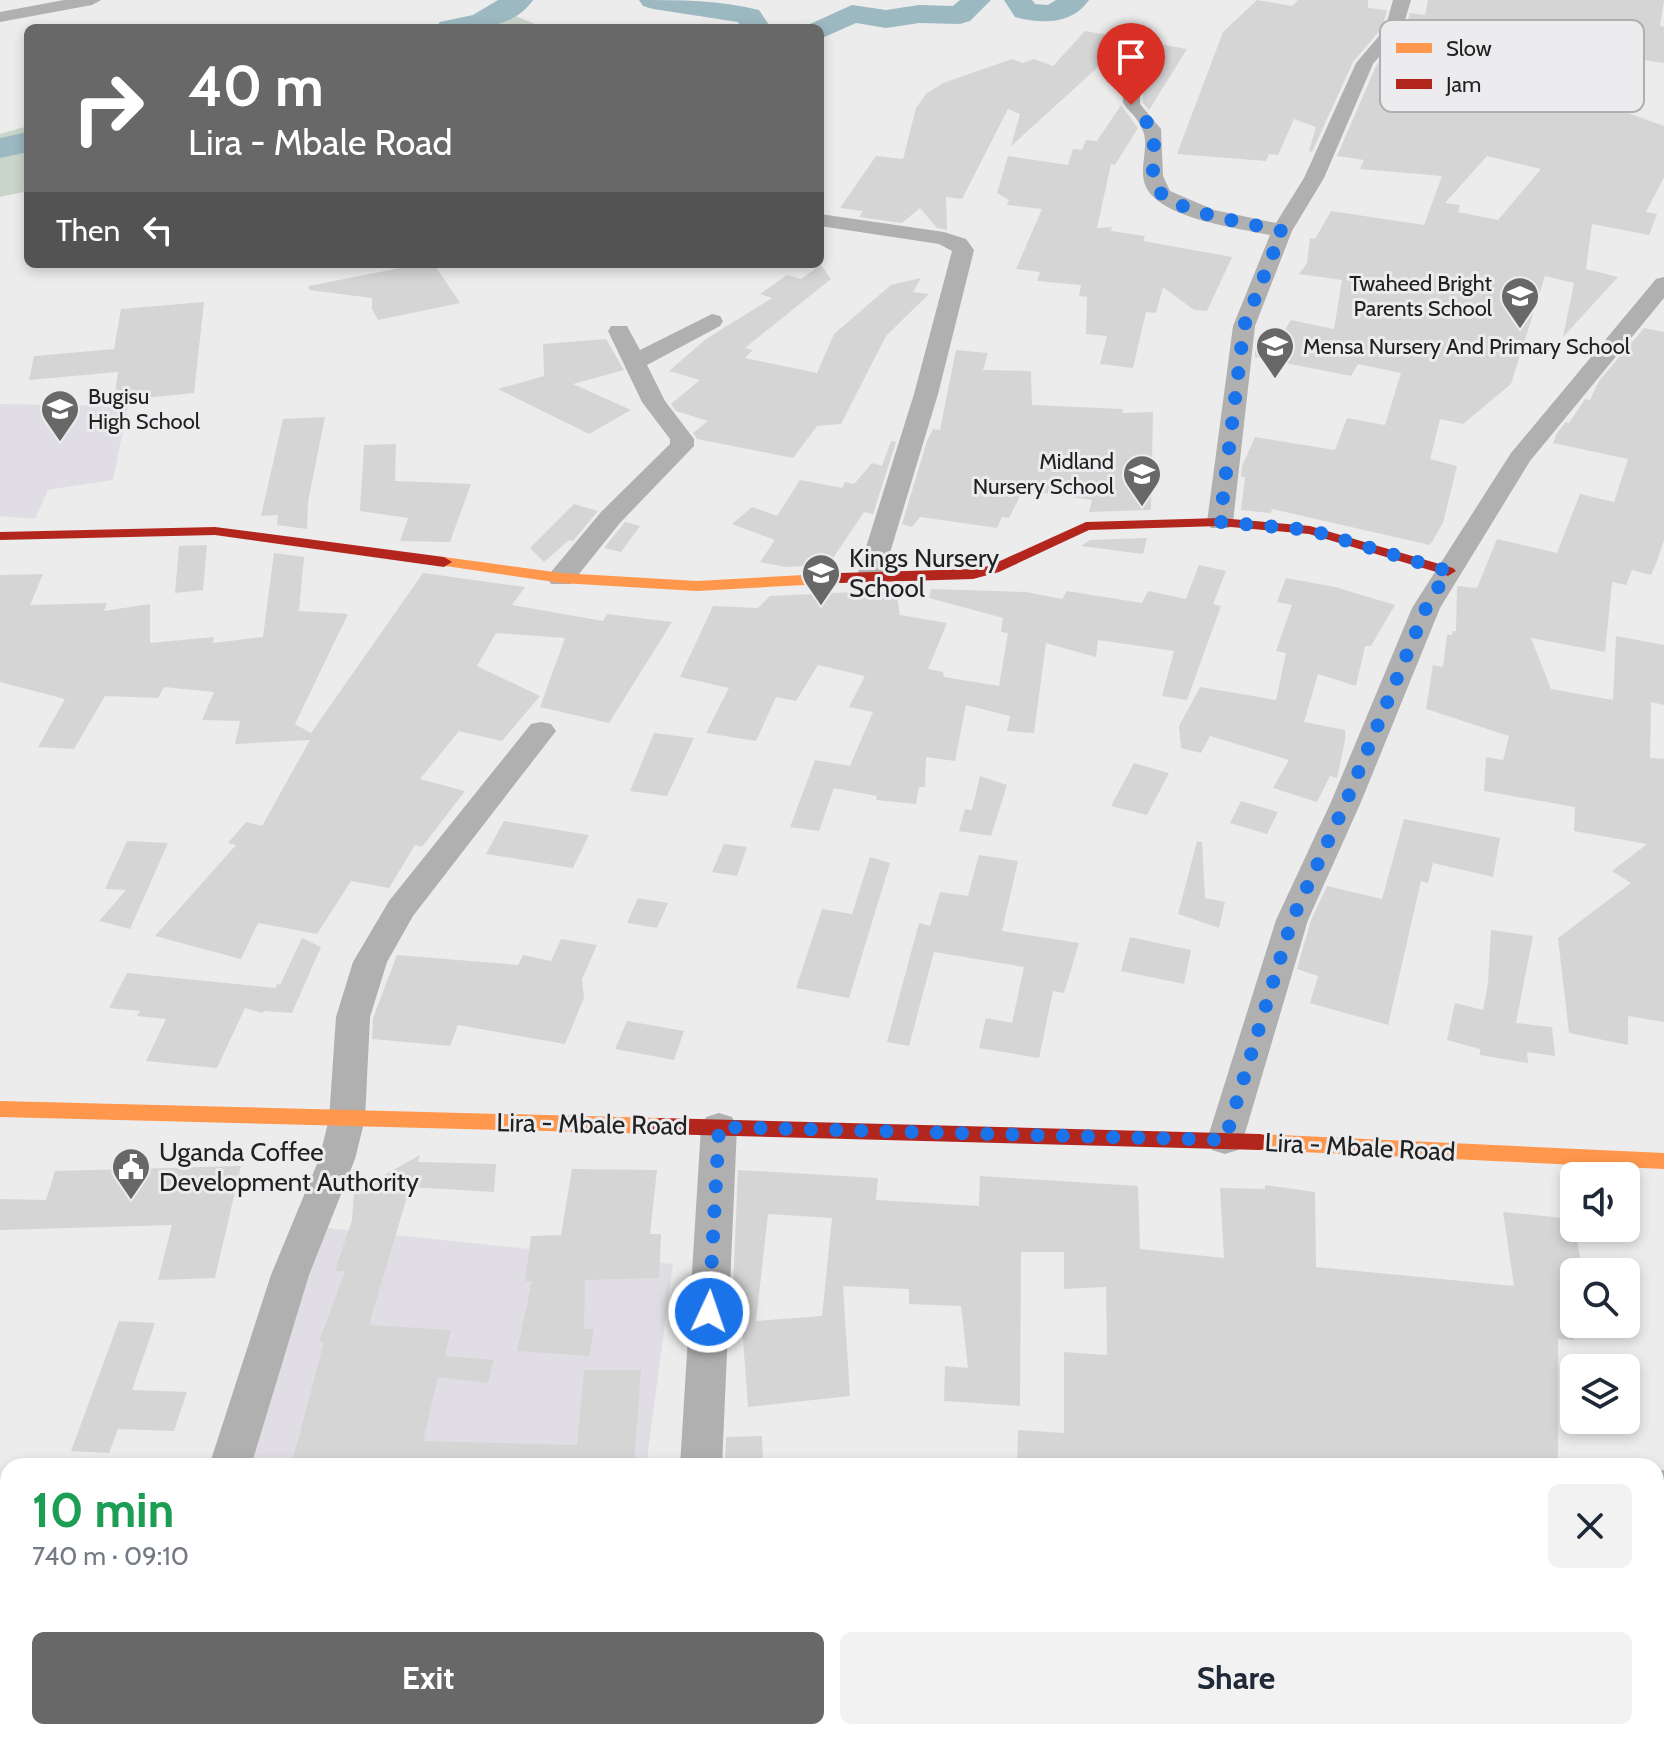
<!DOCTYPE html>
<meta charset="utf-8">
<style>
:root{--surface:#fff;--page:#f2f2f3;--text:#1f2937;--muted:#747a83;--accent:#686869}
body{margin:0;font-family:Cabin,sans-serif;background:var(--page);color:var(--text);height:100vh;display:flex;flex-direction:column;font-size:30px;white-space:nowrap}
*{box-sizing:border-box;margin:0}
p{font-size:26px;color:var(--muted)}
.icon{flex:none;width:44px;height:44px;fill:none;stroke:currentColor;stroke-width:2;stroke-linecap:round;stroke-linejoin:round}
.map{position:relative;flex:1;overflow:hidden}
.drawer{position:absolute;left:0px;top:1458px;width:1664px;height:282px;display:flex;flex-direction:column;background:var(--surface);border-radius:24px 24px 0 0;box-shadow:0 4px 12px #0003}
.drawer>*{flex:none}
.top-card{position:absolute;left:24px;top:24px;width:800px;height:244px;border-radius:12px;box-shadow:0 4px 12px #0003;background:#686869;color:#fff;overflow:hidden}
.buttons{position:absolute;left:1560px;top:1162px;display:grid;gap:16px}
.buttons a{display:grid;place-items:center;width:80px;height:80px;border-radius:12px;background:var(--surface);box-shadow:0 4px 12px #0003;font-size:40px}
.pin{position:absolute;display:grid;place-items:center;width:68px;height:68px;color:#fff;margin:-82px -34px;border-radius:50% 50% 50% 0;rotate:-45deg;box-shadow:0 0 8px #0007}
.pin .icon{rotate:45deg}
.me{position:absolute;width:88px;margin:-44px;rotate:3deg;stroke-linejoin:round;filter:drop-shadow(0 0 6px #0008)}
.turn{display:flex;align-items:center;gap:28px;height:168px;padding:0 32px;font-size:36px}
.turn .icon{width:104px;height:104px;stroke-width:2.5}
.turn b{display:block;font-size:56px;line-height:68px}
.then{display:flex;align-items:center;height:76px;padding:0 32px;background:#0003;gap:16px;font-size:30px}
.round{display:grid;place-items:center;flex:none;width:84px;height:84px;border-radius:12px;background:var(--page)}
.head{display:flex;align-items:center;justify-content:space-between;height:136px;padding:0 32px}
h1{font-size:48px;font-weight:700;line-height:60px;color:#1e9e55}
.action{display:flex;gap:16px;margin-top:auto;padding:16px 32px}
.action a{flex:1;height:92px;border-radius:12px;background:var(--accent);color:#fff;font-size:32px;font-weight:700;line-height:92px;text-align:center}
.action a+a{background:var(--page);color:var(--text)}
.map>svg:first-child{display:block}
</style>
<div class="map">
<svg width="1664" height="1739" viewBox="0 0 1664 1739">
<rect width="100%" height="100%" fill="#ececed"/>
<!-- built -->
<path fill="#e0dee4" d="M 0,404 L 128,406 L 113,480 L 48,490 L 35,519 L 0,516 Z
M 310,1226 L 673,1264 L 646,1466 L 249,1466 Z
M 182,1732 L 610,1732 L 609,1739 L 180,1739 Z"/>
<!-- green -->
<path fill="#c9d5ca" d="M 513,15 L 545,28 L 439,28 Z
M 28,126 L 28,191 L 0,197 L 0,134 Z"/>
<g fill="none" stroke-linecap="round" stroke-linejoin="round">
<!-- stream -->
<path stroke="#9cb8c1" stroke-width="12" d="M 1656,1508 L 1664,1476
M 1656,1715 L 1664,1718
M 1598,1739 L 1600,1732"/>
<!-- river -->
<path fill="#9cb8c1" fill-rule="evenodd" d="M 498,0 L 533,0 C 511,32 469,28 435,28 L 440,22 L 473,15 Z
M 639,0 C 680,0 719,0 759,10 L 771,28 L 741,28 L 738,22 L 653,9 L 643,6 Z
M 960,0 L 991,0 L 970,21 L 960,24 L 919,23 L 886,28 L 856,23 L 820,39 L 820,28 L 807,28 L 810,24 L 852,5 L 886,10 L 919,5 L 953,6 Z
M 1004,0 L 1032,0 L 1035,4 L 1048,5 L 1056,0 L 1089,0 C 1072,25 1041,24 1015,17 Z
M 28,132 L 28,152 L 0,158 L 0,138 Z"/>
</g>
<!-- building -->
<path fill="#d6d5d5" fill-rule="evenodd" d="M 1257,0 L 1292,6 L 1298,0 L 1368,0 L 1368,8 L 1387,10 L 1382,28 L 1353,62 L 1312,152 L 1309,151 L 1316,127 L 1294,119 L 1278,155 L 1269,154 L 1266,161 L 1177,154 L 1223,32 Z
M 1428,0 L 1664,0 L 1660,26 L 1664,27 L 1664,63 L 1616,56 L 1607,94 L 1641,109 L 1628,113 L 1664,126 L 1664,177 L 1646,212 L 1657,214 L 1649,235 L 1592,224 L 1586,269 L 1618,277 L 1563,337 L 1574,283 L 1545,276 L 1511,384 L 1463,424 L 1440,419 L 1430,459 L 1457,466 L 1443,523 L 1430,545 L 1272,509 L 1271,513 L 1241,510 L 1245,477 L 1241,477 L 1242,466 L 1255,437 L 1335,450 L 1347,418 L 1385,425 L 1401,373 L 1358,364 L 1351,376 L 1255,357 L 1255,350 L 1277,342 L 1291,320 L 1334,329 L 1342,280 L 1299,274 L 1307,263 L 1310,238 L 1315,239 L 1331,211 L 1424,225 L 1442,176 L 1360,169 L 1364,160 L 1337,156 L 1376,66 L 1404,32 L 1410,13 L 1425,15 ZM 1487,156 L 1541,169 L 1498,220 L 1458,212 L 1460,205 L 1445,203 Z
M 1085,31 L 1187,49 L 1149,110 L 1143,103 L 1143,94 L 1152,80 L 1149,72 L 1135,71 L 1124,86 L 1106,82 L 1118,49 L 1011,146 L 1020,114 L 1008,109 L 962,199 L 946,197 L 947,230 L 937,228 L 920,208 L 902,223 L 859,217 L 863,211 L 840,208 L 876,156 L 903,159 L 916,108 L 926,94 L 943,83 L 1012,59 L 1023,63 L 1034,59 L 1053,66 Z
M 1121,105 L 1138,128 L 1115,165 L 1111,164 L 1097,228 L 1112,227 L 1111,231 L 1145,236 L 1143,241 L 1232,257 L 1207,311 L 1194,310 L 1163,287 L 1156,313 L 1146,312 L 1133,368 L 1100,364 L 1107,336 L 1086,334 L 1087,297 L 1079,296 L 1081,285 L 1037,281 L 1040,272 L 1016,269 L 1042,209 L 1007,205 L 1009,200 L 997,193 L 1008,156 L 1068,165 L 1073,149 L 1082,150 L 1086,140 L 1097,141 Z
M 420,264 L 434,264 L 460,303 L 378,320 L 372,309 L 372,298 L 309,290 L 309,286 Z
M 821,265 L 831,279 L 745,348 L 753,350 L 745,358 L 817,373 L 834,334 L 891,285 L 921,278 L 913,292 L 929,294 L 886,336 L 841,424 L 817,426 L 793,458 L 697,439 L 693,433 L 708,421 L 676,411 L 671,404 L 700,380 L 669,371 L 706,339 L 772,298 L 760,294 L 787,275 L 801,279 Z
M 204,302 L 194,393 L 114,401 L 118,372 L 29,380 L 34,356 L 114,349 L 121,309 Z
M 1644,328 L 1664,332 L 1664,540 L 1657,561 L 1651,575 L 1632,570 L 1626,585 L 1612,582 L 1605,652 L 1531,638 L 1551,689 L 1613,700 L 1616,636 L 1664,645 L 1664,705 L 1651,702 L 1650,758 L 1664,759 L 1664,1022 L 1628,1016 L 1628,1045 L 1569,1033 L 1558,938 L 1631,883 L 1612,871 L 1647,844 L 1574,831 L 1575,807 L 1484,791 L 1486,757 L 1503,760 L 1509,736 L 1426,709 L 1433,665 L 1443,667 L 1447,635 L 1452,635 L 1453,631 L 1456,631 L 1457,586 L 1477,588 L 1497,539 L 1557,553 L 1580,494 L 1614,502 L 1628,459 L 1553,443 L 1557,433 L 1566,422 L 1569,423 L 1585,399 L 1590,400 L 1599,381 Z
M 606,339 L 624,370 L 573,384 L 631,410 L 589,434 L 498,389 L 544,376 L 543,344 Z
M 956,350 L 988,353 L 983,370 L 1031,371 L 1032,405 L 1123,409 L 1122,413 L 1153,412 L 1151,510 L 1089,512 L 1092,500 L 1023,490 L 1009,518 L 1002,517 L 997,528 L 920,517 L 912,527 L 902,524 L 927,441 L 933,429 L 940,430 Z
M 325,417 L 308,502 L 307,529 L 277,525 L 278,515 L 261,516 L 283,419 Z
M 891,441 L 896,442 L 873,514 L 864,512 L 829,564 L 786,567 L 760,562 L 775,540 L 732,524 L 752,507 L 777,516 L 800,480 L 842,488 L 845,482 L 854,484 L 872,463 L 882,466 Z
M 396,444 L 395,481 L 471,484 L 450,542 L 400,541 L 408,518 L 360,511 L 364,445 Z
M 574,504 L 598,511 L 573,541 L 569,540 L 544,562 L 530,548 Z
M 625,522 L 640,526 L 621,552 L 604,548 Z
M 1147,538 L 1143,554 L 1081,546 L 1090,540 Z
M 207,545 L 203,590 L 175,593 L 179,546 Z
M 274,553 L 304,557 L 299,611 L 348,614 L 295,724 L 311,733 L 423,573 L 525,587 L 512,605 L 603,621 L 607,614 L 672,622 L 609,723 L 540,707 L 565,638 L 496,633 L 477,666 L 540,696 L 502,741 L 459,731 L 420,779 L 465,791 L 422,847 L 415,845 L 389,888 L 351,881 L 317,934 L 258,923 L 241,959 L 155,936 L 236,845 L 228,843 L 246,822 L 262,826 L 310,740 L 235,744 L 240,721 L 202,720 L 214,692 L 164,687 L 158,698 L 105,696 L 74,749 L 38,747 L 65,699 L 0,682 L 0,575 L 43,574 L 30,605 L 107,603 L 104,611 L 150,604 L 150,643 L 214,637 L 213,643 L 263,637 Z
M 1199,565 L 1226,571 L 1213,604 L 1221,606 L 1187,700 L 1162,696 L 1174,651 L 1098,640 L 1096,657 L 1046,643 L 1034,733 L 1007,731 L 1010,716 L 966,705 L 955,761 L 926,757 L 925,787 L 919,787 L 916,804 L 876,800 L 877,796 L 834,788 L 819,831 L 790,827 L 815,760 L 850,766 L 873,712 L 849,707 L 865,676 L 818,665 L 796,701 L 776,697 L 756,741 L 706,733 L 729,688 L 680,677 L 713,606 L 758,608 L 770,596 L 896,590 L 900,615 L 947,623 L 928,669 L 943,672 L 944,677 L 999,686 L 1008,633 L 1001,632 L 1003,618 L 929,598 L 931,589 L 1026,592 L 1062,599 L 1067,591 L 1142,603 L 1148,591 L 1186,599 Z
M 1286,578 L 1335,587 L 1395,605 L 1371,646 L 1365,646 L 1356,686 L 1318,674 L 1304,722 L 1345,730 L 1345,740 L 1337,778 L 1330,776 L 1317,802 L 1273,788 L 1289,760 L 1210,736 L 1201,753 L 1181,748 L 1179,726 L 1200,687 L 1276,700 L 1286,653 L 1276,651 L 1292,605 L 1277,602 Z
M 654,733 L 694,738 L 667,796 L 630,791 Z
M 1134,763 L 1169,773 L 1147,815 L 1111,806 Z
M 980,776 L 1007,785 L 991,836 L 959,831 L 965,809 L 972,810 Z
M 1241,801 L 1278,812 L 1267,834 L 1230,823 Z
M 1404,819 L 1500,838 L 1493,877 L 1433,863 L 1428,883 L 1421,881 L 1388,1025 L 1310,1003 L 1318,976 L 1297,969 L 1311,920 L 1327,886 L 1382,899 Z
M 504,821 L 589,835 L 573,868 L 486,854 Z
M 127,841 L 168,843 L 130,929 L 99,921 L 126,890 L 105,889 Z
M 1197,841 L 1202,842 L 1205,898 L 1225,902 L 1219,928 L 1178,914 Z
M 724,844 L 747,847 L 737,876 L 712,872 Z
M 979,855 L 1018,861 L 1002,931 L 1079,943 L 1064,993 L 1053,991 L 1039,1058 L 979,1048 L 986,1018 L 1012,1023 L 1024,967 L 934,952 L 909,1046 L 887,1042 L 919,923 L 930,926 L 940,892 L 968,896 Z
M 870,857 L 890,863 L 849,998 L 796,988 L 822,909 L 852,914 Z
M 638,898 L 668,903 L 657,928 L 627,923 Z
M 1491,930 L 1533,936 L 1516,1023 L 1552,1027 L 1555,1056 L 1527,1052 L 1528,1063 L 1480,1055 L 1480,1049 L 1447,1040 L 1455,1003 L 1483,1010 L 1488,983 Z
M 1130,937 L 1191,950 L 1184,984 L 1121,971 Z
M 302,938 L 321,947 L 292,1013 L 264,1011 L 262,1013 L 245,1008 L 217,1068 L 146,1061 L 166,1019 L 137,1016 L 140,1011 L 109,1008 L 127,973 L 276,988 L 277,983 L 280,985 Z
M 561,939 L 597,945 L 582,979 L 584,998 L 565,1044 L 458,1025 L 450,1046 L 372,1039 L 373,1018 L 397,955 L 518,965 L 523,955 L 551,961 Z
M 627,1021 L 684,1031 L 674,1060 L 615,1049 Z
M 420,1155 L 418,1162 L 496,1164 L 494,1192 L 410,1187 L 369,1325 L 451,1330 L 445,1356 L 494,1360 L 488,1383 L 438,1377 L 423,1441 L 577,1445 L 584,1370 L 641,1370 L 634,1466 L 461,1466 L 330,1460 L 329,1466 L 291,1466 L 324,1342 L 319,1342 L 345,1271 L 335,1271 L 352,1220 L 354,1192 Z
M 241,1166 L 215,1278 L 158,1280 L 172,1225 L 0,1230 L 0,1199 L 46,1200 L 55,1171 Z
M 572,1169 L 657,1170 L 650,1234 L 661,1234 L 659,1278 L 585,1280 L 584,1329 L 594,1329 L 589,1356 L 517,1351 L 532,1281 L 525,1281 L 531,1236 L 561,1235 Z
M 738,1170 L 878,1178 L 876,1200 L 979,1206 L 980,1176 L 1138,1186 L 1140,1249 L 1224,1258 L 1220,1188 L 1265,1189 L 1265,1185 L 1315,1192 L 1316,1267 L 1514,1286 L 1503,1212 L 1573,1219 L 1583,1272 L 1574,1272 L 1574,1340 L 1558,1339 L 1558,1466 L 1017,1466 L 1018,1430 L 1064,1433 L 1064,1352 L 1107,1355 L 1106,1287 L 1064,1289 L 1064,1252 L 1021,1252 L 1020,1406 L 944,1401 L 945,1366 L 968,1368 L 961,1306 L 909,1304 L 909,1289 L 843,1286 L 850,1396 L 748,1407 L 739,1287 L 733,1287 ZM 768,1214 L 832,1218 L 822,1316 L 756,1321 Z
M 119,1321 L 155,1323 L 132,1390 L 187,1392 L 174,1431 L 118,1429 L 109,1453 L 71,1451 Z
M 762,1436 L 763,1466 L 725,1466 L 726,1437 Z"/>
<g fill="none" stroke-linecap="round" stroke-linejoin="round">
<!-- street -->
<path fill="#b0b0b0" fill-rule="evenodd" d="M 64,0 L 101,0 L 92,5 L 0,22 L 0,12 Z
M 1393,0 L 1411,0 L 1402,30 L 1373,64 L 1324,178 L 1292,231 L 1255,326 L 1233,522 L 1229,528 L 1211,528 L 1207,522 L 1233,326 L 1270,235 C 1238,228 1152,218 1144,181 C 1140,165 1149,146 1143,131 C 1131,101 1109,112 1135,74 L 1147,74 L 1150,78 L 1140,93 L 1140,104 L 1161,129 L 1163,176 L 1170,191 L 1214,210 L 1276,223 L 1304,178 L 1356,63 L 1385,29 Z
M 820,214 L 944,232 L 966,239 L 974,250 L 938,394 L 883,576 L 880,582 L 860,582 L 857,576 L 914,394 L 952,251 L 939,244 L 820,226 Z
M 1664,277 L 1664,298 L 1530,461 L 1440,608 L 1361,802 L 1308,920 L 1243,1140 L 1238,1150 L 1225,1154 L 1212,1150 L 1207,1140 L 1276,920 L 1331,802 L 1412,608 L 1511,453 L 1656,279 Z
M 712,314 L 720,316 L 723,321 L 720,326 L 647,365 L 665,401 L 694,439 L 694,446 L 619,524 L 571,584 L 551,584 L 548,578 L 551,572 L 601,512 L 670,444 L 670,439 L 642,402 L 608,331 L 611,326 L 627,326 L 640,350 Z
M 541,722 L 551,724 L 556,731 L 413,916 L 387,962 L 370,1017 L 365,1119 L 355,1159 L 309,1275 L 251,1466 L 209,1466 L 271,1275 L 319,1159 L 329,1119 L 336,1017 L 353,962 L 389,901 L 531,724 Z
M 719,1113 L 732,1117 L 737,1127 L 722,1466 L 680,1466 L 701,1127 L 706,1117 Z
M 118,1732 L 164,1732 L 162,1739 L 116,1739 Z
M 663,1732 L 709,1732 L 709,1739 L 663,1739 Z"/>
<!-- slow -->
<path fill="#ff974d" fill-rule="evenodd" d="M 444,557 L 561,573 L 697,581 L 840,573 L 848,578 L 840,583 L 697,591 L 561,583 L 439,565 L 439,559 Z
M 0,1101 L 660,1118 L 667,1120 L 670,1126 L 667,1132 L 660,1134 L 0,1117 Z
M 1260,1134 L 1664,1153 L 1664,1169 L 1260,1150 L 1253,1148 L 1250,1142 L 1253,1136 Z"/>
<!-- jam -->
<path fill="#b3261e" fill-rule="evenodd" d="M 1220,518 L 1310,526 L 1453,568 L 1456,571 L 1448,576 L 1443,574 L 1309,534 L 1220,526 L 1089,530 L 999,572 L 973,579 L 840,583 L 832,578 L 840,573 L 973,569 L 989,566 L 1086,522 Z
M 215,527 L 444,557 L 452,562 L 444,567 L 215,535 L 0,540 L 0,532 Z
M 660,1118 L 1260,1134 L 1267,1136 L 1270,1142 L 1267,1148 L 1260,1150 L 660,1134 L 653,1132 L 650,1126 L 653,1120 Z"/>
</g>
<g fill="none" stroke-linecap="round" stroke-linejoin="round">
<!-- route -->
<path stroke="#1a73e8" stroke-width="14" stroke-dasharray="0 25.2" d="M 709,1312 L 719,1127 L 1225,1140 L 1292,920 L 1346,802 L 1426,608 L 1448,571 L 1310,530 L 1220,522 L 1244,326 L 1282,231 C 1249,223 1195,216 1167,198 C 1157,192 1153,183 1153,172 C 1152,131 1163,138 1131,105"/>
</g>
<!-- icons -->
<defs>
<symbol id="school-pin" viewBox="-11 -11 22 30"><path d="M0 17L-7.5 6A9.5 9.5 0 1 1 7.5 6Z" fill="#686869" stroke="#ecebee"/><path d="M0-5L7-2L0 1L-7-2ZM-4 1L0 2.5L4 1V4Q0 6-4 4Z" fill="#fff"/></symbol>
<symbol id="civic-pin" viewBox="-11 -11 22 30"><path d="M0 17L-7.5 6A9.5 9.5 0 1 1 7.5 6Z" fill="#686869" stroke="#ecebee"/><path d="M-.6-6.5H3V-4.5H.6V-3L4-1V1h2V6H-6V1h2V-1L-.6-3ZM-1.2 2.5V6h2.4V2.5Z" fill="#fff"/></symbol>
</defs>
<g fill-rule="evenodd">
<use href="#school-pin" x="1498" y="274" width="44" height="60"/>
<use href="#school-pin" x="1253" y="324" width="44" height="60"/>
<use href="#school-pin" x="38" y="387" width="44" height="60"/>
<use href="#school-pin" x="1120" y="452" width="44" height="60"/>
<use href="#school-pin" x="799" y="551" width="44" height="60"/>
<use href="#civic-pin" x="109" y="1145" width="44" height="60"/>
</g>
<g text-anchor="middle" stroke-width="6" stroke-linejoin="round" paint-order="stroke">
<!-- far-poi labels -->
<g font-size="22" fill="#212122" stroke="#ecebee" text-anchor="end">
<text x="1492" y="291">Twaheed Bright<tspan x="1492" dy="25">Parents School</tspan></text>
<text x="1303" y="354" text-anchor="start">Mensa Nursery And Primary School</text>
<text x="88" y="404" text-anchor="start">Bugisu<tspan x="88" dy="25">High School</tspan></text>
<text x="1114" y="469">Midland<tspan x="1114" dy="25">Nursery School</tspan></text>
</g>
<!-- poi labels -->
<g font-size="26" fill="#212122" stroke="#ecebee" text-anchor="start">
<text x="849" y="567">Kings Nursery<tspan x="849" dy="30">School</tspan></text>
<text x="159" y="1161">Uganda Coffee<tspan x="159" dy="30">Development Authority</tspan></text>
</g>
<!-- street labels -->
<g font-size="26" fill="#212122" stroke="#ecebee">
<text transform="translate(592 1124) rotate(1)" y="9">Lira - Mbale Road</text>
<text transform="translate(1360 1147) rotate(3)" y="9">Lira - Mbale Road</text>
</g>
</g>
<!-- legend -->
<rect x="1380" y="20" width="264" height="92" rx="12" fill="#ecebee" stroke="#afaeb1" stroke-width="2"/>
<rect x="1396" y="43" width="36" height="10" fill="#ff974d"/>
<rect x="1396" y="79" width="36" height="10" fill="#b3261e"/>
<g font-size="22" fill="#212122">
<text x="1446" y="56">Slow</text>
<text x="1446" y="92">Jam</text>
</g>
</svg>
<div class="buttons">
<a><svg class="icon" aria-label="sound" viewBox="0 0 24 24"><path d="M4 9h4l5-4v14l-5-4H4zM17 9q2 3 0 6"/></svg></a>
<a><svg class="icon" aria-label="search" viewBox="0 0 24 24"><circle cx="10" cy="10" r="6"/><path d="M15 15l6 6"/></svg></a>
<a><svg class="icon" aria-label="layers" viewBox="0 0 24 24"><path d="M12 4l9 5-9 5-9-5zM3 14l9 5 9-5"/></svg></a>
</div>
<div class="pin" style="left:1131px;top:105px;background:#d93025"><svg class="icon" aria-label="arrive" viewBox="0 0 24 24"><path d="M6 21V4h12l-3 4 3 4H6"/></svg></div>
<svg class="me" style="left:709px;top:1312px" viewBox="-20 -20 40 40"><circle r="17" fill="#1a73e8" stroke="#fff" stroke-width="3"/><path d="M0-11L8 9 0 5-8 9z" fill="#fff"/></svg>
<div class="top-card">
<div class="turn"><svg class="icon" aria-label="right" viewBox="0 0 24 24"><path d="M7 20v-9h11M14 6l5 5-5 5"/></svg><div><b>40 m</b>Lira - Mbale Road</div></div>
<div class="then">Then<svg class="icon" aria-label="left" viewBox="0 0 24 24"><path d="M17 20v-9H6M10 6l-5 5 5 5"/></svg></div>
</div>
<section class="drawer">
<div class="head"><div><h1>10 min</h1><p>740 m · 09:10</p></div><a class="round"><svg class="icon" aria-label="close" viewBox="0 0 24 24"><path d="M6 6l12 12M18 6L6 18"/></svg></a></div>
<div class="action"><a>Exit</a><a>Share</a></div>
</section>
</div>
